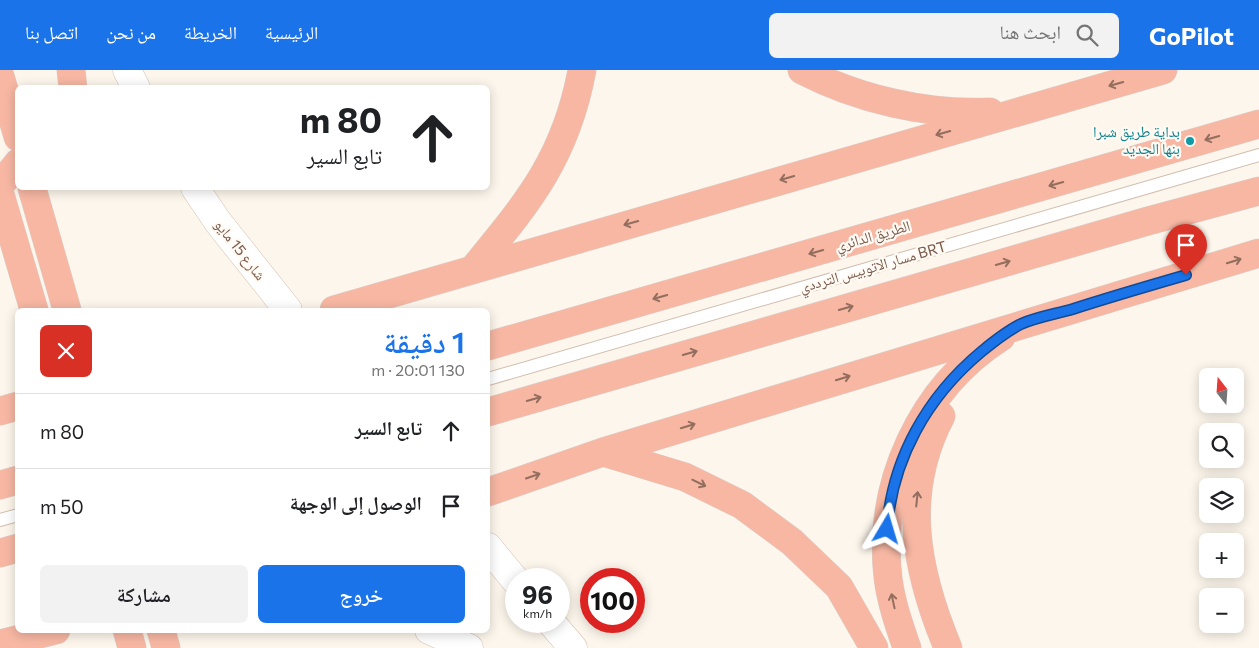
<!DOCTYPE html>
<html lang="ar">
<meta charset="utf-8">
<style>
:root{--surface:#fff;--page:#f2f2f2;--text:#202124;--muted:#757577;--line:#e0e0e0;--accent:#1a73e8}
body{margin:0;font-family:Commissioner,"Noto Naskh Arabic",sans-serif;background:var(--page);color:var(--text);direction:rtl;height:100vh;display:flex;flex-direction:column;font-size:19px;white-space:nowrap}
*{box-sizing:border-box;margin:0}
p{font-size:16px;color:var(--muted)}
.icon{flex:none;width:28px;height:28px;fill:none;stroke:currentColor;stroke-width:2;stroke-linecap:round;stroke-linejoin:round}
.map{position:relative;flex:1;overflow:hidden;direction:ltr}
.side{position:absolute;left:15px;top:238px;width:475px;height:325px;display:flex;flex-direction:column;background:var(--surface);border-radius:8px;box-shadow:0 2px 12px #0003;direction:rtl}
.side>*{flex:none}
.banner{position:absolute;left:15px;top:15px;width:475px;height:105px;border-radius:8px;box-shadow:0 2px 12px #0003;direction:rtl;background:#fff;color:var(--text);overflow:hidden}
.needle{width:32px;rotate:343deg}
.tools{position:absolute;left:1199px;top:298px;display:grid;gap:10px}
.tools a{display:grid;place-items:center;width:45px;height:45px;border-radius:8px;background:var(--surface);box-shadow:0 2px 12px #0003;font-size:25px}
.speed{position:absolute;left:505px;top:498px;display:flex;gap:10px;font-size:25px;font-weight:700;text-align:center}
.speed>*{display:grid;place-content:center;width:65px;height:65px;border-radius:50%;background:var(--surface);box-shadow:0 2px 12px #0003;line-height:1}
.speed small{font-size:12px;font-weight:400}
.speed .limit{border:8px solid #d22;background:#fff;color:#111}
.pin{position:absolute;display:grid;place-items:center;width:42px;height:42px;color:#fff;margin:-51px -21px;border-radius:50% 50% 50% 0;rotate:-45deg;box-shadow:0 0 5px #0007}
.pin .icon{rotate:45deg}
.me{position:absolute;width:55px;margin:-28px;rotate:7deg;stroke-linejoin:round;filter:drop-shadow(0 0 4px #0008)}
.turn{display:flex;align-items:center;gap:18px;height:105px;padding:0 25px;font-size:22px}
.turn .icon{width:65px;height:65px;stroke-width:2.5}
.turn b{display:block;font-size:35px;line-height:42px}
.round{display:grid;place-items:center;flex:none;width:52px;height:52px;border-radius:8px;background:var(--page)}
.summary{display:flex;align-items:center;justify-content:space-between;height:85px;padding:0 25px}
h1{font-size:30px;font-weight:600;line-height:38px;color:var(--accent)}
.primary-button{display:flex;gap:10px;margin-top:auto;padding:10px 25px}
.primary-button a{flex:1;height:58px;border-radius:8px;background:var(--accent);color:#fff;font-size:20px;font-weight:600;line-height:58px;text-align:center}
.primary-button a+a{background:var(--page);color:var(--text)}
ul{padding:0;list-style:none}
li{display:flex;align-items:center;gap:15px;height:75px;padding:0 25px;border-top:1px solid var(--line)}
li div{flex:1}
li b{display:block;font-size:19px}
li em{font-style:normal}
header{display:flex;align-items:center;gap:30px;box-sizing:border-box;height:70px;padding:0 25px;background:var(--accent);color:#fff}
header strong{font-size:24px}
nav{display:flex;gap:28px;margin-inline-start:auto;font-size:18px}
.search{width:350px;height:45px;background:var(--page);display:flex;align-items:center;gap:12px;box-sizing:border-box;padding:0 18px;border-radius:8px;color:var(--muted);font-size:19px}
.map>svg:first-child{display:block}
</style>
<header>
<strong>GoPilot</strong>
<div class="search"><svg class="icon" aria-label="search" viewBox="0 0 24 24"><circle cx="10" cy="10" r="6"/><path d="M15 15l6 6"/></svg>ابحث هنا</div>
<nav><a>الرئيسية</a><a>الخريطة</a><a>من نحن</a><a>اتصل بنا</a></nav>
</header>
<div class="map">
<svg width="1259" height="578" viewBox="0 0 1259 578">
<rect width="100%" height="100%" fill="#fdf6ec"/>
<g fill="none" stroke-linecap="round" stroke-linejoin="round">
<defs>
<path id="lane" d="M 488,309 L 1259,85
M 0,450 L 18,445"/>
<path id="secondary" d="M 127,0 L 136,18
M 195,118 L 218,152 L 288,240
M 488,477 L 516,511
M 550,551 L 573,578
M 429,560 L 469,578"/>
<path id="highway" d="M 71,0 L 73,18
M 802,0 C 858,29 926,45 990,42
M 0,6 L 18,67
M 0,115 L 18,93
M 32,118 L 67,240
M 0,124 L 34,240
M 475,197 C 529,131 566,87 582,0
M 334,240 L 1163,0
M 488,276 L 1259,54
M 0,341 L 18,336
M 488,342 L 1148,151 L 1259,121
M 941,346 C 900,424 916,501 948,578
M 603,382 L 685,407 L 742,435 L 792,472 L 839,517 L 874,578
M 0,415 L 18,410
M 488,422 L 603,382 L 1259,183
M 0,483 L 18,478
M 127,560 L 132,578
M 161,560 L 166,578
M 0,574 L 56,560
M 907,578 C 899,555 891,532 888,508 C 877,414 921,318 1001,267"/>
</defs>
<!-- lane casing -->
<use href="#lane" stroke="#d1beb0" stroke-width="14"/>
<!-- secondary casing -->
<use href="#secondary" stroke="#d6c0b0" stroke-width="29"/>
<!-- highway casing -->
<use href="#highway" stroke="#dad1cd" stroke-width="29"/>
<!-- lane -->
<use href="#lane" stroke="#fff" stroke-width="12"/>
<!-- secondary -->
<use href="#secondary" stroke="#fff" stroke-width="28"/>
<!-- highway -->
<use href="#highway" stroke="#f7b7a3" stroke-width="28"/>
</g>
<!-- one-way arrows -->
<defs><path id="oneway-shaft" d="M-6 0H5M1.5-3L5.5 0L1.5 3" fill="none" stroke-width="1.6" stroke-linecap="round" stroke-linejoin="round" transform="scale(1.25)"/></defs>
<g stroke="#936e5e">
<use href="#oneway-shaft" transform="translate(1116 14) rotate(164)"/>
<use href="#oneway-shaft" transform="translate(943 63) rotate(164)"/>
<use href="#oneway-shaft" transform="translate(1212 68) rotate(164)"/>
<use href="#oneway-shaft" transform="translate(787 108) rotate(164)"/>
<use href="#oneway-shaft" transform="translate(1056 114) rotate(164)"/>
<use href="#oneway-shaft" transform="translate(631 153) rotate(164)"/>
<use href="#oneway-shaft" transform="translate(816 182) rotate(164)"/>
<use href="#oneway-shaft" transform="translate(1234 191) rotate(-17)"/>
<use href="#oneway-shaft" transform="translate(1003 193) rotate(-16)"/>
<use href="#oneway-shaft" transform="translate(660 227) rotate(164)"/>
<use href="#oneway-shaft" transform="translate(846 238) rotate(-16)"/>
<use href="#oneway-shaft" transform="translate(690 283) rotate(-16)"/>
<use href="#oneway-shaft" transform="translate(843 308) rotate(-17)"/>
<use href="#oneway-shaft" transform="translate(534 329) rotate(-16)"/>
<use href="#oneway-shaft" transform="translate(688 356) rotate(-17)"/>
<use href="#oneway-shaft" transform="translate(533 406) rotate(-19)"/>
<use href="#oneway-shaft" transform="translate(699 413) rotate(26)"/>
<use href="#oneway-shaft" transform="translate(917 429) rotate(-84)"/>
<use href="#oneway-shaft" transform="translate(893 531) rotate(-102)"/>
</g>
<g fill="none" stroke-linecap="round" stroke-linejoin="round">
<defs>
<path id="route" d="M 887,459 C 892,389 927,327 981,282 C 993,272 1007,261 1021,254 C 1037,247 1056,244 1073,239 C 1110,227 1148,216 1186,205"/>
</defs>
<!-- route casing -->
<use href="#route" stroke="#114b97" stroke-width="12"/>
<!-- route -->
<use href="#route" stroke="#1a73e8" stroke-width="9"/>
</g>
<!-- markers -->
<circle fill="#0f9aa8" stroke="#fffaf3" stroke-width="2" cx="1190" cy="71" r="5"/>
<g text-anchor="middle" stroke-width="4.5" stroke-linejoin="round" paint-order="stroke">
<!-- culture labels -->
<g font-size="15" fill="#0d838f" stroke="#fffaf3" text-anchor="end">
<text x="1180" y="67">بداية طريق شبرا<tspan x="1180" dy="17">بنها الجديد</tspan></text>
</g>
<!-- street labels -->
<g font-size="15" fill="#7a5c4d" stroke="#fffaf3">
<text transform="translate(873 166) rotate(-16)" y="5">الطريق الدائري</text>
<text transform="translate(240 180) rotate(52)" y="5">شارع 15 مايو</text>
<text transform="translate(873 197) rotate(-16)" y="5">مسار الاتوبيس الترددي BRT</text>
</g>
</g>
</svg>
<div class="tools">
<a><svg class="needle" viewBox="-14 -14 28 28"><path d="M0-13l5 13h-10z" fill="#e53935"/><path d="M0 13l5-13h-10z" fill="#757577"/></svg></a>
<a><svg class="icon" aria-label="search" viewBox="0 0 24 24"><circle cx="10" cy="10" r="6"/><path d="M15 15l6 6"/></svg></a>
<a><svg class="icon" aria-label="layers" viewBox="0 0 24 24"><path d="M12 4l9 5-9 5-9-5zM3 14l9 5 9-5"/></svg></a>
<a>+</a>
<a>−</a>
</div>
<div class="speed"><div>96<small>km/h</small></div><div class="limit">100</div></div>
<div class="pin" style="left:1186px;top:205px;background:#d93025"><svg class="icon" aria-label="arrive" viewBox="0 0 24 24"><path d="M6 21V4h12l-3 4 3 4H6"/></svg></div>
<svg class="me" style="left:887px;top:459px" viewBox="-20 -20 40 40"><path d="M0-17L14 15 0 8-14 15z" fill="#1a73e8" stroke="#fff" stroke-width="4"/></svg>
<div class="banner">
<div class="turn"><svg class="icon" aria-label="ahead" viewBox="0 0 24 24"><path d="M12 20V5M6 11l6-6 6 6"/></svg><div><b>80 m</b>تابع السير</div></div>
</div>
<section class="side">
<div class="summary"><div><h1>1 دقيقة</h1><p>130 m · 20:01</p></div><a class="round" style="background:#d93025;color:#fff"><svg class="icon" aria-label="close" viewBox="0 0 24 24"><path d="M6 6l12 12M18 6L6 18"/></svg></a></div>
<ul>
<li><svg class="icon" aria-label="ahead" viewBox="0 0 24 24"><path d="M12 20V5M6 11l6-6 6 6"/></svg><div><b>تابع السير</b></div><em>80 m</em></li>
<li><svg class="icon" aria-label="arrive" viewBox="0 0 24 24"><path d="M6 21V4h12l-3 4 3 4H6"/></svg><div><b>الوصول إلى الوجهة</b></div><em>50 m</em></li>
</ul>
<div class="primary-button"><a>خروج</a><a>مشاركة</a></div>
</section>
</div>
